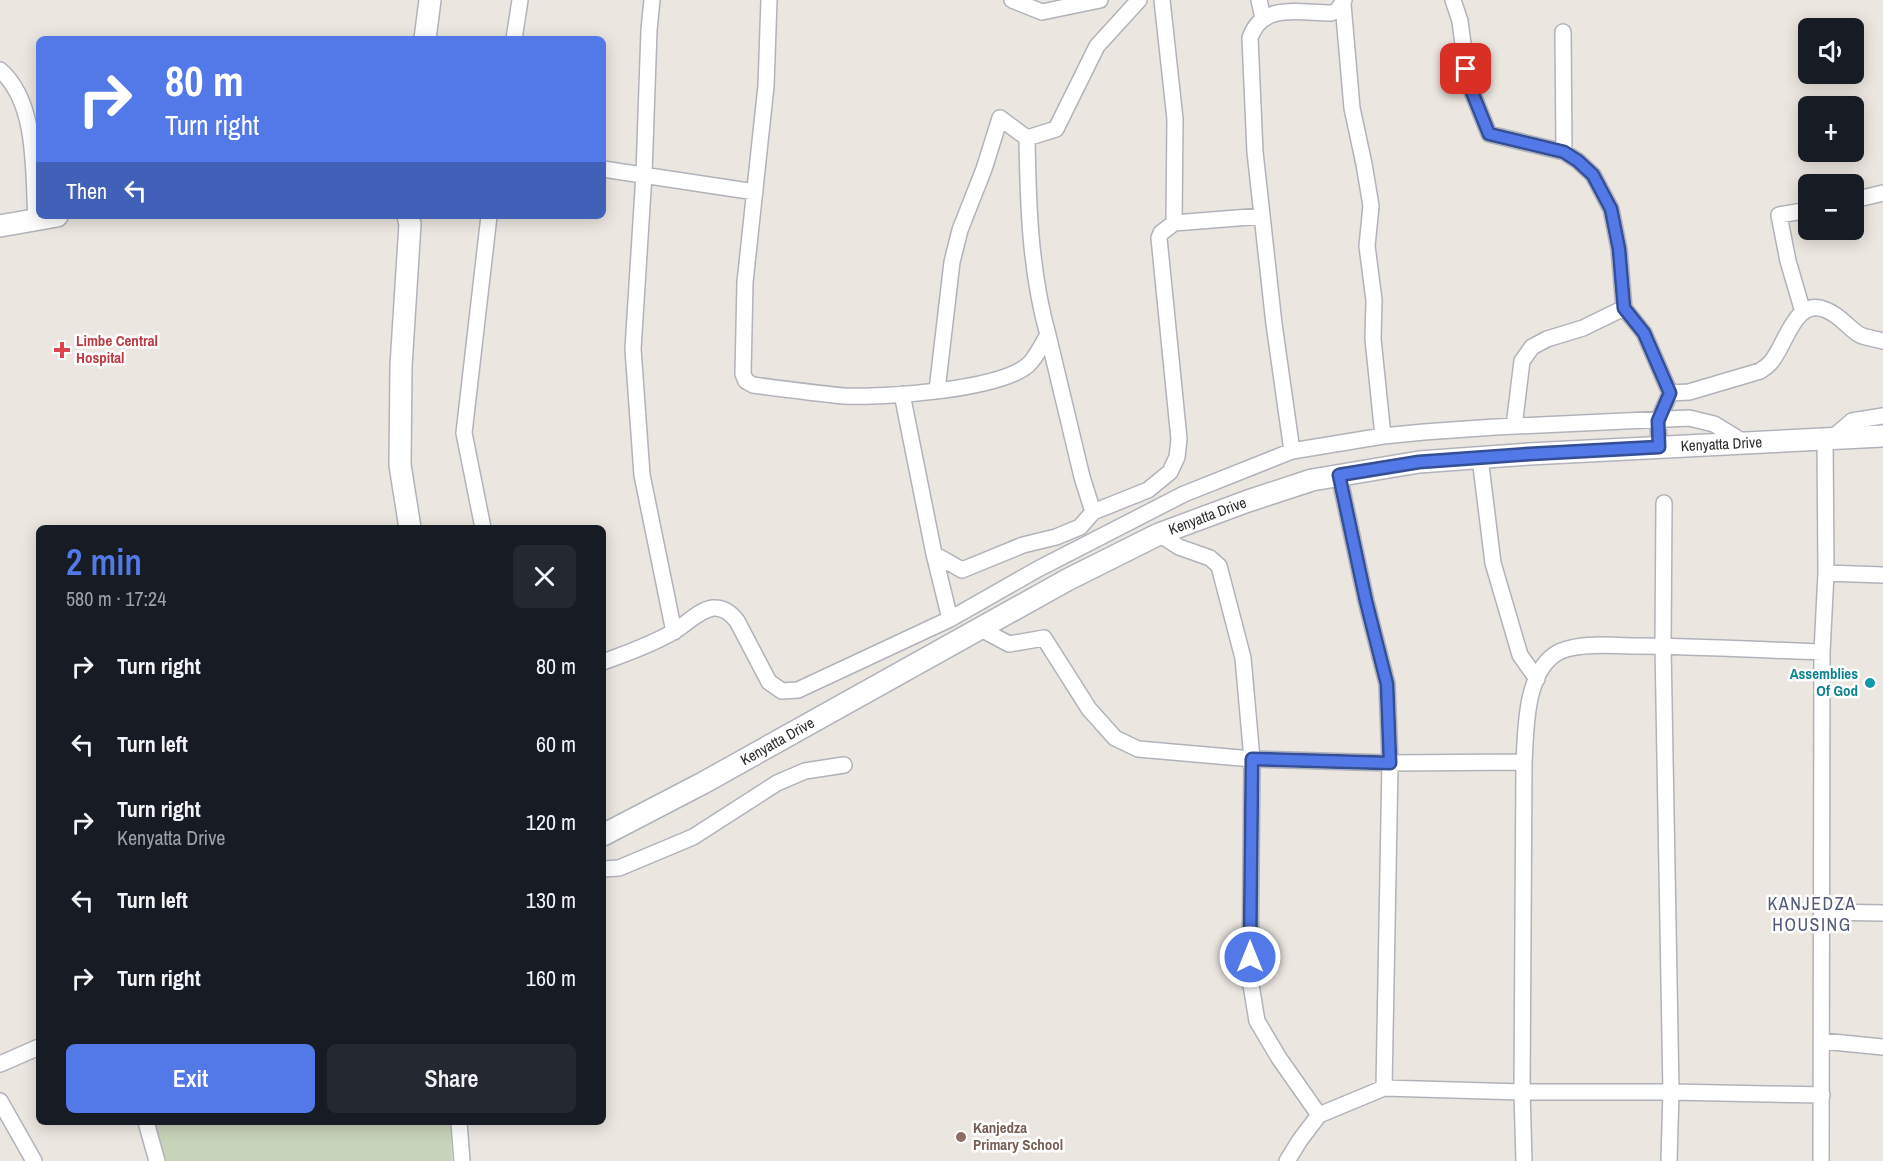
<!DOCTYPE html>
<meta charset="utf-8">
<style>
:root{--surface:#171b24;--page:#242831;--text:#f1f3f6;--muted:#9ea1a6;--accent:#5279e7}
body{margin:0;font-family:"Archivo Narrow",sans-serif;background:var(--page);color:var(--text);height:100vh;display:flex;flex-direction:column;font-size:22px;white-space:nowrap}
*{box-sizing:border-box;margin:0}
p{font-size:20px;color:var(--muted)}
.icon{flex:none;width:33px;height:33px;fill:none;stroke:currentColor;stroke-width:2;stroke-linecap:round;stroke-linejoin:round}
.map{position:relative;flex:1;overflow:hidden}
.drawer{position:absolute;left:36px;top:525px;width:570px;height:600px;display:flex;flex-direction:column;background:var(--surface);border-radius:9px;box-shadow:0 3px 15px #0003}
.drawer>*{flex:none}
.top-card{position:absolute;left:36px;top:36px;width:570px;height:183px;border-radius:9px;box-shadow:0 3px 15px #0003;background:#5279e7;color:#fff;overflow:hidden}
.tools{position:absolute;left:1798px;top:18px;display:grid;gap:12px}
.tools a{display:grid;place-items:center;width:66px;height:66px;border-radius:9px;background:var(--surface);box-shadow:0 3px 15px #0003;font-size:30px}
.pin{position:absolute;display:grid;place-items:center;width:51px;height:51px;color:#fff;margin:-26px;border-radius:12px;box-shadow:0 3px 9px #0006}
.me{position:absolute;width:66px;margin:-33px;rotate:0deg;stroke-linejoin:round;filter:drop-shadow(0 0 4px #0008)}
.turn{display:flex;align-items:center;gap:21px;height:126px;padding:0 30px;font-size:27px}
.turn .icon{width:78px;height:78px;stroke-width:2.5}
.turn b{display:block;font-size:42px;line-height:51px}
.then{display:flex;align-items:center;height:57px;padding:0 30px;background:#0003;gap:12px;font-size:22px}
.round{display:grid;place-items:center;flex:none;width:63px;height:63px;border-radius:9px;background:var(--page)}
.head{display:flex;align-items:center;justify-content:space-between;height:102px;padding:0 30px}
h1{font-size:36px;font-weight:600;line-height:45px;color:var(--accent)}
.primary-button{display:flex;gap:12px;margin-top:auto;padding:12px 30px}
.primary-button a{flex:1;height:69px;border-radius:9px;background:var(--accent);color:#fff;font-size:24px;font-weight:600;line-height:69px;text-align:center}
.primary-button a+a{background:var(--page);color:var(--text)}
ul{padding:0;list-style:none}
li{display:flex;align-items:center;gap:18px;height:78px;padding:0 30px}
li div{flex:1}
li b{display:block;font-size:22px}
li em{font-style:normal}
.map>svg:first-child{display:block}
</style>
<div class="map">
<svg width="1883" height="1161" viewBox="0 0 1883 1161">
<rect width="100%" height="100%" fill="#ece6e0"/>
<!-- cemetery -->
<path fill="#c8d4b9" d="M 154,1122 L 451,1122 L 452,1161 L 166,1161 Z"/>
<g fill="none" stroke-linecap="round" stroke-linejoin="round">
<defs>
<path id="street" d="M 652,0 L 649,30 L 644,174 L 633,349 L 642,475 L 674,632
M 769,0 L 766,86 L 745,282 L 743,374 L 746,381 L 753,385 C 783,389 813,393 844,396 C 883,398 999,390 1028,365 C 1036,358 1042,344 1048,335 C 1030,271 1028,204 1027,138
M 1012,0 L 1042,12 L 1100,0
M 1162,0 L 1175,119 L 1174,223
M 1259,0 L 1263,18
M 1453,0 L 1460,21 L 1468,82 L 1489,134 L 1564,152 L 1578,161 L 1593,175 L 1611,209 L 1619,249 L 1624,308 L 1644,333 L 1670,393 L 1658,421 L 1659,448
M 1343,4 L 1352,108 L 1364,164 L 1371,206 L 1367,246 L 1374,300 L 1373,339 L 1383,436
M 1563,32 L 1564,152
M 514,39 L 520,0
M 0,70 C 38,103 33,173 36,220
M 1027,138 L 1056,129 L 1097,46 L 1139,0
M 603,169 L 755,192
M 1854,200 L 1883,193
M 1803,312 L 1788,261 L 1779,215 L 1809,210
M 1048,335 L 1082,477 L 1093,512
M 937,390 L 952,262 L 960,230 L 984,169 L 1000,118 L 1027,138
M 1670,393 L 1689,392 L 1760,371 C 1764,368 1768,366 1771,362 C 1786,345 1795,296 1826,310 C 1840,315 1848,328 1860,335 C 1867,338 1876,339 1883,341
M 902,394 L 934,554 L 950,619
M 1514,426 L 1522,361 L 1532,347 L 1547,339 L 1583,328 L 1624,308
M 1831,439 L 1852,421 L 1883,416
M 1292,451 L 1274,324 L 1255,152 L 1250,38 C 1262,2 1300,13 1331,13 L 1337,11 L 1344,0
M 1480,458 L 1493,563 L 1520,655 L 1537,679
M 1339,475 L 1366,601 L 1387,684 L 1390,763 L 1384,1088
M 1664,503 L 1663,646 L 1671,1092 L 1669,1161
M 483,528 L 464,433 L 489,216
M 1159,534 L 1179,547 L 1210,558 L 1219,566 L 1243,658 L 1252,759 L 1250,979 L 1257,1021 L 1279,1058 L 1319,1115
M 934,554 L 962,570 L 1023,545 L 1056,537 L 1080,527 L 1093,512 L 1148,490 L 1170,472 L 1177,457 L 1179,439 L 1159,238 L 1161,233 L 1174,223 L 1262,216
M 1826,573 L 1883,575
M 979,628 L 1009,644 L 1044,638 L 1089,709 L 1115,738 L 1138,749 L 1252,759 L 1390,763 L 1524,762
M 603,662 C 627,653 651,645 673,632 C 686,625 698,610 713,608 C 724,607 731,613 737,621 L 769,682 L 782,691 L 798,690 L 950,619 L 1038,569 L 1184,494 L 1292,451 L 1383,436 L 1424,432 L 1495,427 L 1689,418 L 1714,424 L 1745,443
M 603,869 L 619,868 L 693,837 L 777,783 L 805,771 L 844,765
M 1822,912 L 1883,913
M 1822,1041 L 1883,1047
M 0,1064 L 39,1047
M 0,1101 L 34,1161
M 146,1122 L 157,1161
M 459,1122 L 462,1161
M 1287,1161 L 1300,1140 L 1319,1115 L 1384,1088 L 1522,1092 L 1671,1092 L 1822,1095
M 1524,1161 L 1522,1092 L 1524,762 C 1526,730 1525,676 1554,655 C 1558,652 1566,649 1571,648 C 1591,643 1615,646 1635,646 C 1697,646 1760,650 1822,652
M 1821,1161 L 1822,652 L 1826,573 L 1825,439"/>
<g id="secondary">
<path d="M 425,39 L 430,0"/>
<path d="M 408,216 L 410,224 L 401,366 L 400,465 L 410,528"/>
<path d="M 0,226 L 57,216"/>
<path id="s1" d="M 603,835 L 703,783 L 1067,580 L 1159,534 L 1248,501 L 1312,480 L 1419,462 L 1529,454 L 1883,436"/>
</g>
</defs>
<!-- street casing -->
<use href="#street" stroke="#b1b3bb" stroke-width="18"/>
<!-- secondary casing -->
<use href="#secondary" stroke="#b1b3bb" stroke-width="24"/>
<!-- street -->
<use href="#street" stroke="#fff" stroke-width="15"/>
<!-- secondary -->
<use href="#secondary" stroke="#fff" stroke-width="21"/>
</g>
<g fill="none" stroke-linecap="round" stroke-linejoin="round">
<defs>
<path id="route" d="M 1250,957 L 1252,759 L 1390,763 L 1387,684 L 1366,601 L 1339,475 L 1419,462 L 1529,454 L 1659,447 L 1658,421 L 1670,393 L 1644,333 L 1624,308 L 1619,249 L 1611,209 L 1593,175 L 1578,161 L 1564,152 L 1489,134 L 1468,82 L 1466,69"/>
</defs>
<!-- route casing -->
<use href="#route" stroke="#354f96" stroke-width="15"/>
<!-- route -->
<use href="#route" stroke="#5279e7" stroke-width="10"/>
</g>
<!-- markers -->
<path fill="#e0444e" stroke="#fff" stroke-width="2" d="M59 341h6v6h6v6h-6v6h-6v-6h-6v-6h6z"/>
<circle fill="#0f9aa8" stroke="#fff" stroke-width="2" cx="1870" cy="683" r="6"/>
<circle fill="#8d6e63" stroke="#fff" stroke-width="2" cx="961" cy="1137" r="6"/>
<g text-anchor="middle" stroke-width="5" stroke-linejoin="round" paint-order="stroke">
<!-- health labels -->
<g font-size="15" font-weight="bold" fill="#be3a42" stroke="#fff" text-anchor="start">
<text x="76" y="346">Limbe Central<tspan x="76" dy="17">Hospital</tspan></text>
</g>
<!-- street labels -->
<g font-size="15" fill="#2c2c2c" stroke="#fff">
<text dy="5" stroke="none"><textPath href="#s1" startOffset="1206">Kenyatta Drive</textPath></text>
<text dy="5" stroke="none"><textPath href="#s1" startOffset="684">Kenyatta Drive</textPath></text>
<text dy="5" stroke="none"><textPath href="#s1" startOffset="198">Kenyatta Drive</textPath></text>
</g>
<!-- culture labels -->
<g font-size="15" font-weight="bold" fill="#0d838f" stroke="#fff" text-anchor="end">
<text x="1858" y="679">Assemblies<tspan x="1858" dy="17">Of God</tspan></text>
</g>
<!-- education labels -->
<g font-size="15" font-weight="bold" fill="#785e54" stroke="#fff" text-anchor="start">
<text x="973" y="1133">Kanjedza<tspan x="973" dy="17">Primary School</tspan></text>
</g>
<!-- quarter labels -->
<g font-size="18" letter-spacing="1.5" fill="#515b79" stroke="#fff">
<text x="1812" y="910">KANJEDZA<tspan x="1812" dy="21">HOUSING</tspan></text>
</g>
</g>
</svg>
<div class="tools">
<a><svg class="icon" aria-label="sound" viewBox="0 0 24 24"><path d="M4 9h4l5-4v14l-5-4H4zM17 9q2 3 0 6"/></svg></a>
<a>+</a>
<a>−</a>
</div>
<div class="pin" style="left:1466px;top:69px;background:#d93025"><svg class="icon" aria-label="arrive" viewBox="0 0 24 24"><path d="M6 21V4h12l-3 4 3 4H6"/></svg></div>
<svg class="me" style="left:1250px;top:957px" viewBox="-20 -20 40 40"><circle r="17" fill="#5279e7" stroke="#fff" stroke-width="3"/><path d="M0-11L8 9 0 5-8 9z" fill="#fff"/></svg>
<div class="top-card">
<div class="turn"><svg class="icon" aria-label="right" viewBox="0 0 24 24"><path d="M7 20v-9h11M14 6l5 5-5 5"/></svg><div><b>80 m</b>Turn right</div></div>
<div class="then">Then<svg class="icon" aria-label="left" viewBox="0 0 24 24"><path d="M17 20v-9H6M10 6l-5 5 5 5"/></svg></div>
</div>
<section class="drawer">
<div class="head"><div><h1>2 min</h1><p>580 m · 17:24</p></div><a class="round"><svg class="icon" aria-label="close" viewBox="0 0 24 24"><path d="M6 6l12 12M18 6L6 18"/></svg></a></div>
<ul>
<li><svg class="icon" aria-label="right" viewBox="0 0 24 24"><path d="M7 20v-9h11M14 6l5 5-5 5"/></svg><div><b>Turn right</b></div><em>80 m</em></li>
<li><svg class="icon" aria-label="left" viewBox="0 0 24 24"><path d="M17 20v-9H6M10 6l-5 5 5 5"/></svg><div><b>Turn left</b></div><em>60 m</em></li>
<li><svg class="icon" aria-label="right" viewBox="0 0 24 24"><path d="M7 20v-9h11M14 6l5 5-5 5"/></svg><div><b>Turn right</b><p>Kenyatta Drive</p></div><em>120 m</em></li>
<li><svg class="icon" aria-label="left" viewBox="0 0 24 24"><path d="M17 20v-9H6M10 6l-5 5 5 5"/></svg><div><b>Turn left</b></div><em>130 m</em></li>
<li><svg class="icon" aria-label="right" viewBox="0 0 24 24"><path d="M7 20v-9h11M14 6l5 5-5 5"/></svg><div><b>Turn right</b></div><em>160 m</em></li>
</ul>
<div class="primary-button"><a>Exit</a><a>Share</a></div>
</section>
</div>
